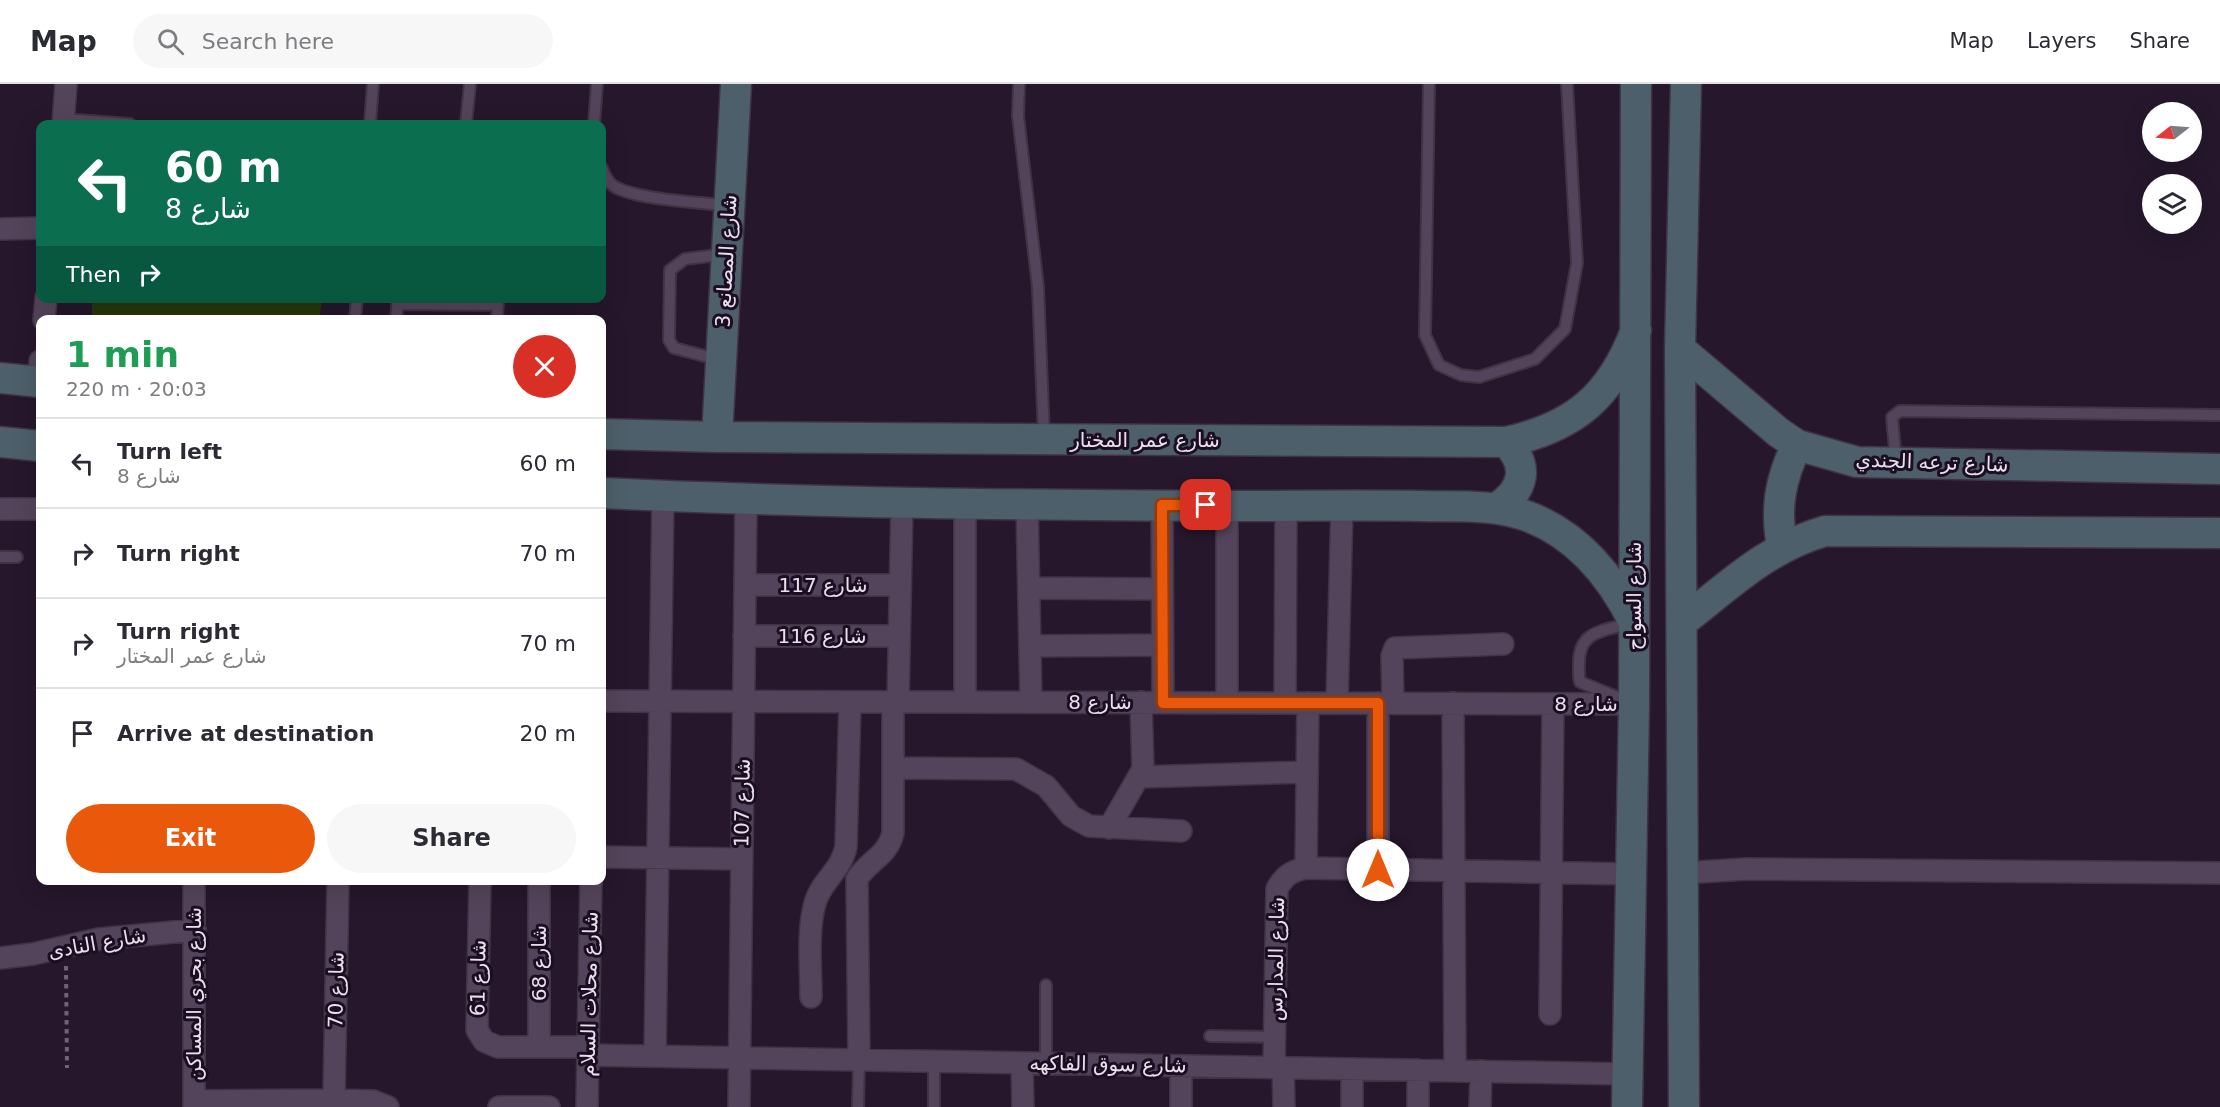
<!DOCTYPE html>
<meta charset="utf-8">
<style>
:root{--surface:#fff;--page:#f7f7f7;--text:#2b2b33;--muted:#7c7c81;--line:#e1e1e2;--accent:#ea580c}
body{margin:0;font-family:"DejaVu Sans","Noto Naskh Arabic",sans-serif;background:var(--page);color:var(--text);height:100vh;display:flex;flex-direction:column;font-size:22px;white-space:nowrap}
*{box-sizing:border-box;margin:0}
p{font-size:20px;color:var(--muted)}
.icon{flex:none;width:33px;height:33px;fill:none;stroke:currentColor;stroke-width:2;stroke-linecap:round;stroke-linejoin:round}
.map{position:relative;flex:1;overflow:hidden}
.panel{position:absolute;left:36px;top:231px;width:570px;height:570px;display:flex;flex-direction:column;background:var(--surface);border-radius:12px;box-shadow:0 6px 24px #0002}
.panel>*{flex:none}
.guide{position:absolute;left:36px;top:36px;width:570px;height:183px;border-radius:12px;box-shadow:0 6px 24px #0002;background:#0b6e4f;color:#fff;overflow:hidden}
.needle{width:39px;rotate:253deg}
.tools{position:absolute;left:2142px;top:18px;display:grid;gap:12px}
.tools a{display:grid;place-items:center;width:60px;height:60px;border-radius:50%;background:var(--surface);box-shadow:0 6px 24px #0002;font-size:30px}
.pin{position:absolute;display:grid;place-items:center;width:51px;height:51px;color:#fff;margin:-26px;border-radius:12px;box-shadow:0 3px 9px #0006}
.me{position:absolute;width:66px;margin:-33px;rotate:0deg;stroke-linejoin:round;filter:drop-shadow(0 0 4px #0008)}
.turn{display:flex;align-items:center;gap:21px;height:126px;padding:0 30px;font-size:27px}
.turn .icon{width:78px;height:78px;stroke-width:2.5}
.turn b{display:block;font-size:42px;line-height:51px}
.then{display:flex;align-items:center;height:57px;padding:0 30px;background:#0003;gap:12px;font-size:22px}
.round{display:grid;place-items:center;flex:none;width:63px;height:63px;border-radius:32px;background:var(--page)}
.summary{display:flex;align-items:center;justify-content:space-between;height:102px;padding:0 30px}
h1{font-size:36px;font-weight:700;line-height:45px;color:#1e9e55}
.action{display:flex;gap:12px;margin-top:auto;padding:12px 30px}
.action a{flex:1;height:69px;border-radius:36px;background:var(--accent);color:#fff;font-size:24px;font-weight:700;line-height:69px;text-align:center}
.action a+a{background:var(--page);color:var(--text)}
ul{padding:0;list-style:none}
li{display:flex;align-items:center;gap:18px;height:90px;padding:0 30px;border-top:2px solid var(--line)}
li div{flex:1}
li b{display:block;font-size:22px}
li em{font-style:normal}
header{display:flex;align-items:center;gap:36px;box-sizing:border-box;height:84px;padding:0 30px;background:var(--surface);border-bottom:2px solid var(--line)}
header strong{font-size:28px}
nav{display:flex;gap:33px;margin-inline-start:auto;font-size:21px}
.search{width:420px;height:54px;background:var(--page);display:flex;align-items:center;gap:15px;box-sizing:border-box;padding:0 21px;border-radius:33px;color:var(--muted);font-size:22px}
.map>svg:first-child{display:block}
</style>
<header>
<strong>Map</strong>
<div class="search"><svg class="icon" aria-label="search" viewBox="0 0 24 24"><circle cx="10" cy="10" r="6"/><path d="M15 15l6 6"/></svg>Search here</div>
<nav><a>Map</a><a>Layers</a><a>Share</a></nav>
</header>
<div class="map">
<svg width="2220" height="1023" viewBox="0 0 2220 1023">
<rect width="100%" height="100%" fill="#26172c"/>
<!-- green -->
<path fill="#26370b" d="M 92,215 L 92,214 L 322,215 L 319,236 L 92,235 Z"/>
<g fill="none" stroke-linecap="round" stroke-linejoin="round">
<defs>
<path id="lane" d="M 1019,0 L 1018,32 L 1038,203 L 1044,352
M 1429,0 L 1425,251 L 1439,281 L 1461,291 L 1479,293 L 1535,275 L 1565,245 L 1577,179 L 1567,0
M 63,35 L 130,40
M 370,40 L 373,0
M 466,40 L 470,0
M 594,40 L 597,0
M 602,84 C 605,92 608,99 615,103 C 639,116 700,118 729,122
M 397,220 L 498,221
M 355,236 L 357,214
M 396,236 L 398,215
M 497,236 L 498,215
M 720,276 L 674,264 L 669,256 L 670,186 L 685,175 L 726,170
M 1896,378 L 1892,333 L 1900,327 L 2220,331
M 0,473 L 17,473
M 1617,613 L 1580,598 C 1578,592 1579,586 1579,579 C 1579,546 1604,547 1631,539
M 1210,952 L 1274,953
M 1046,979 L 1046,901
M 858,1023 L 859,975
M 934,1023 L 934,976"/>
<path id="street" d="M 63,40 L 66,0
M 0,145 L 40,144
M 44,236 L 46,214
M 39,298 L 40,277
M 1027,419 L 1031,618
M 1162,421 L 1163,619
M 0,425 L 40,425
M 745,501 L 900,501
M 1029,504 L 1162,505
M 744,552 L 899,552
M 1030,562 L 1162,561
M 602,617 L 1634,620
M 898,618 L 902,418
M 965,618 L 965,419
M 1227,619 L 1227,422
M 1285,619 L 1286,422
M 1337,619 L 1342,420
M 1378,619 L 1378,786
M 1393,619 L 1392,572 L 1395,564 L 1503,560
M 1453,619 L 1455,987
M 893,684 L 1016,685 L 1046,702 L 1071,732 L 1089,742 L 1181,747
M 1140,693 L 1307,688
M 1109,744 L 1143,685 L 1141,618
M 602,773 L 741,775
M 1306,784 L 1308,619
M 1683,789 L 1746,785 L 2220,789
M 480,796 L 477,946 L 484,957 L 498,963 L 588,963
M 539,796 L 539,962
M 0,874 L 33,870 L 99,855 L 195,846
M 811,913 C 811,883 807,848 815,819 C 821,797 841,787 846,763 L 850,618
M 1550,930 L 1553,620
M 588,971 L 1628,990
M 655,972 L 663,412
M 859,975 L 857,795 C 870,775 887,773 893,749 L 893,618
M 1022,979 L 1023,1023
M 1181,982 L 1181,1023
M 1283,983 L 1284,1023
M 1274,984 L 1277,805 C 1284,792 1291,787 1306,784 L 1631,790
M 1418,986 L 1418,1023
M 334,1016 L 338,796
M 194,1017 L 334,1016 L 373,1017 L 388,1023
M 194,1023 L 194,796
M 499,1023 L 549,1023
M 587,1023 L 591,796
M 739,1023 L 746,416
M 1352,1023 L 1352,985
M 1480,1023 L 1481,987"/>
<path id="secondary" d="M 1680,265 L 1778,348 L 1797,361 L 1857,378 L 2220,385
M 0,294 L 40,298
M 602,350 L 717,353 L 1506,358 C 1575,343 1611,312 1636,246
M 717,353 L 736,0
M 0,358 L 40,362
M 602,409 C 811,419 1022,421 1232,422 C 1295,422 1358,421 1422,422 C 1456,423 1491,420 1524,431 C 1576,449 1610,490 1634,538
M 1497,424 C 1524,406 1530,382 1506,358
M 1782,462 C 1775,425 1780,395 1797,361
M 1682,538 C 1730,501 1765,465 1825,447 L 2220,449
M 1627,1023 L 1634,620 L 1636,0
M 1684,1023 L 1680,265 L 1686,0"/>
</defs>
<!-- lane casing -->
<use href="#lane" stroke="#3f3344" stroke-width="14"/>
<!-- street casing -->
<use href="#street" stroke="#3f3344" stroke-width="24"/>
<!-- secondary casing -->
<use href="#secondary" stroke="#3f3344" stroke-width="33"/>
<!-- path -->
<path stroke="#706375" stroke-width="4" stroke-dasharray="4.5 4.5" stroke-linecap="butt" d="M 66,882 L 67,984"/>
<!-- lane -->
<use href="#lane" stroke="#54445b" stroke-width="10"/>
<!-- street -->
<use href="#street" stroke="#54445b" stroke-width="21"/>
<!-- secondary -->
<use href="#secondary" stroke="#4d5f6a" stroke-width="30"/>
</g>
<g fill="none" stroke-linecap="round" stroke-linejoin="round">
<defs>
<path id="route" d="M 1206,421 L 1162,421 L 1163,619 L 1378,619 L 1378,786"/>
</defs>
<!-- route casing -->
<use href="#route" stroke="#983908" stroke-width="15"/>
<!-- route -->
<use href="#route" stroke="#ea580c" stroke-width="10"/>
</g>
<g text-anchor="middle" stroke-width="6" stroke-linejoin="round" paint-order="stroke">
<!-- street labels -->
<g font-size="20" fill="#e9dfed" stroke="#1c0e22">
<text transform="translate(726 177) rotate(-87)" y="7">شارع المصانع 3</text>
<text x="1145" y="363">شارع عمر المختار</text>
<text transform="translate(1932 378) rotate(2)" y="7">شارع ترعه الجندي</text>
<text x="823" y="508">شارع 117</text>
<text transform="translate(1634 512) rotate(-90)" y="7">شارع السواح</text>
<text x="822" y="559">شارع 116</text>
<text x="1100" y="625">شارع 8</text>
<text x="1586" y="627">شارع 8</text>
<text transform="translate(742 719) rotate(-89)" y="7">شارع 107</text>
<text transform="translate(97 859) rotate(-10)" y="7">شارع النادى</text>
<text transform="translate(1276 875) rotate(-89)" y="7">شارع المدارس</text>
<text transform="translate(539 879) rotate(-90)" y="7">شارع 68</text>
<text transform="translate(478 894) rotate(-89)" y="7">شارع 61</text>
<text transform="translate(336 906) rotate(-89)" y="7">شارع 70</text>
<text transform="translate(194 910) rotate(-90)" y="7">شارع بحري المساكن</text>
<text transform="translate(589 910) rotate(-89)" y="7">شارع محلات السلام</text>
<text transform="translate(1108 980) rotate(1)" y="7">شارع سوق الفاكهه</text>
</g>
</g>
</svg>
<div class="tools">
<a><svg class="needle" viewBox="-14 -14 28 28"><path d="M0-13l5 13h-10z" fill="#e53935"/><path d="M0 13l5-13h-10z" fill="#7c7c81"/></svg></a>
<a><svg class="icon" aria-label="layers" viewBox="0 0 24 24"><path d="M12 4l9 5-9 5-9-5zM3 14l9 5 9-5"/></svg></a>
</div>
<div class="pin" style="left:1206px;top:421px;background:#d93025"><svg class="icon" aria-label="arrive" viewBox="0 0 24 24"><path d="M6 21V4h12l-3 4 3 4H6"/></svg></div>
<svg class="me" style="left:1378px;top:786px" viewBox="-20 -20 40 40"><circle r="19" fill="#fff"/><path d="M0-13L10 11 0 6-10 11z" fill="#ea580c"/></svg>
<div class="guide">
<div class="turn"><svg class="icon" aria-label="left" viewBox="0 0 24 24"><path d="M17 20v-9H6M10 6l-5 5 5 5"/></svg><div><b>60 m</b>شارع 8</div></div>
<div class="then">Then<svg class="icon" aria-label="right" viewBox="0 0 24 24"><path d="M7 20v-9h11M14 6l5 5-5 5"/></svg></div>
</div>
<section class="panel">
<div class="summary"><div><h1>1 min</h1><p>220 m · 20:03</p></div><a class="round" style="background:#d93025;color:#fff"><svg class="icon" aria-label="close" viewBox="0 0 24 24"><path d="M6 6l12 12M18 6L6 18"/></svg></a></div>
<ul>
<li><svg class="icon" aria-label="left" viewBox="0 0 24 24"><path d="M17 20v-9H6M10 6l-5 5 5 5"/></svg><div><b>Turn left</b><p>شارع 8</p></div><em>60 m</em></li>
<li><svg class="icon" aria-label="right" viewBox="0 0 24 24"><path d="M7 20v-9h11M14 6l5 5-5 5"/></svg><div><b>Turn right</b></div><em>70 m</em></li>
<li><svg class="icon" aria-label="right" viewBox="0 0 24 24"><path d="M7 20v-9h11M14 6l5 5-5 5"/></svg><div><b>Turn right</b><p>شارع عمر المختار</p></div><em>70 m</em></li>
<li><svg class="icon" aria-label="arrive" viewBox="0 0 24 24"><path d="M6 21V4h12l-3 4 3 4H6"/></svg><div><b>Arrive at destination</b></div><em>20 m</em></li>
</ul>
<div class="action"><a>Exit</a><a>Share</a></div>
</section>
</div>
